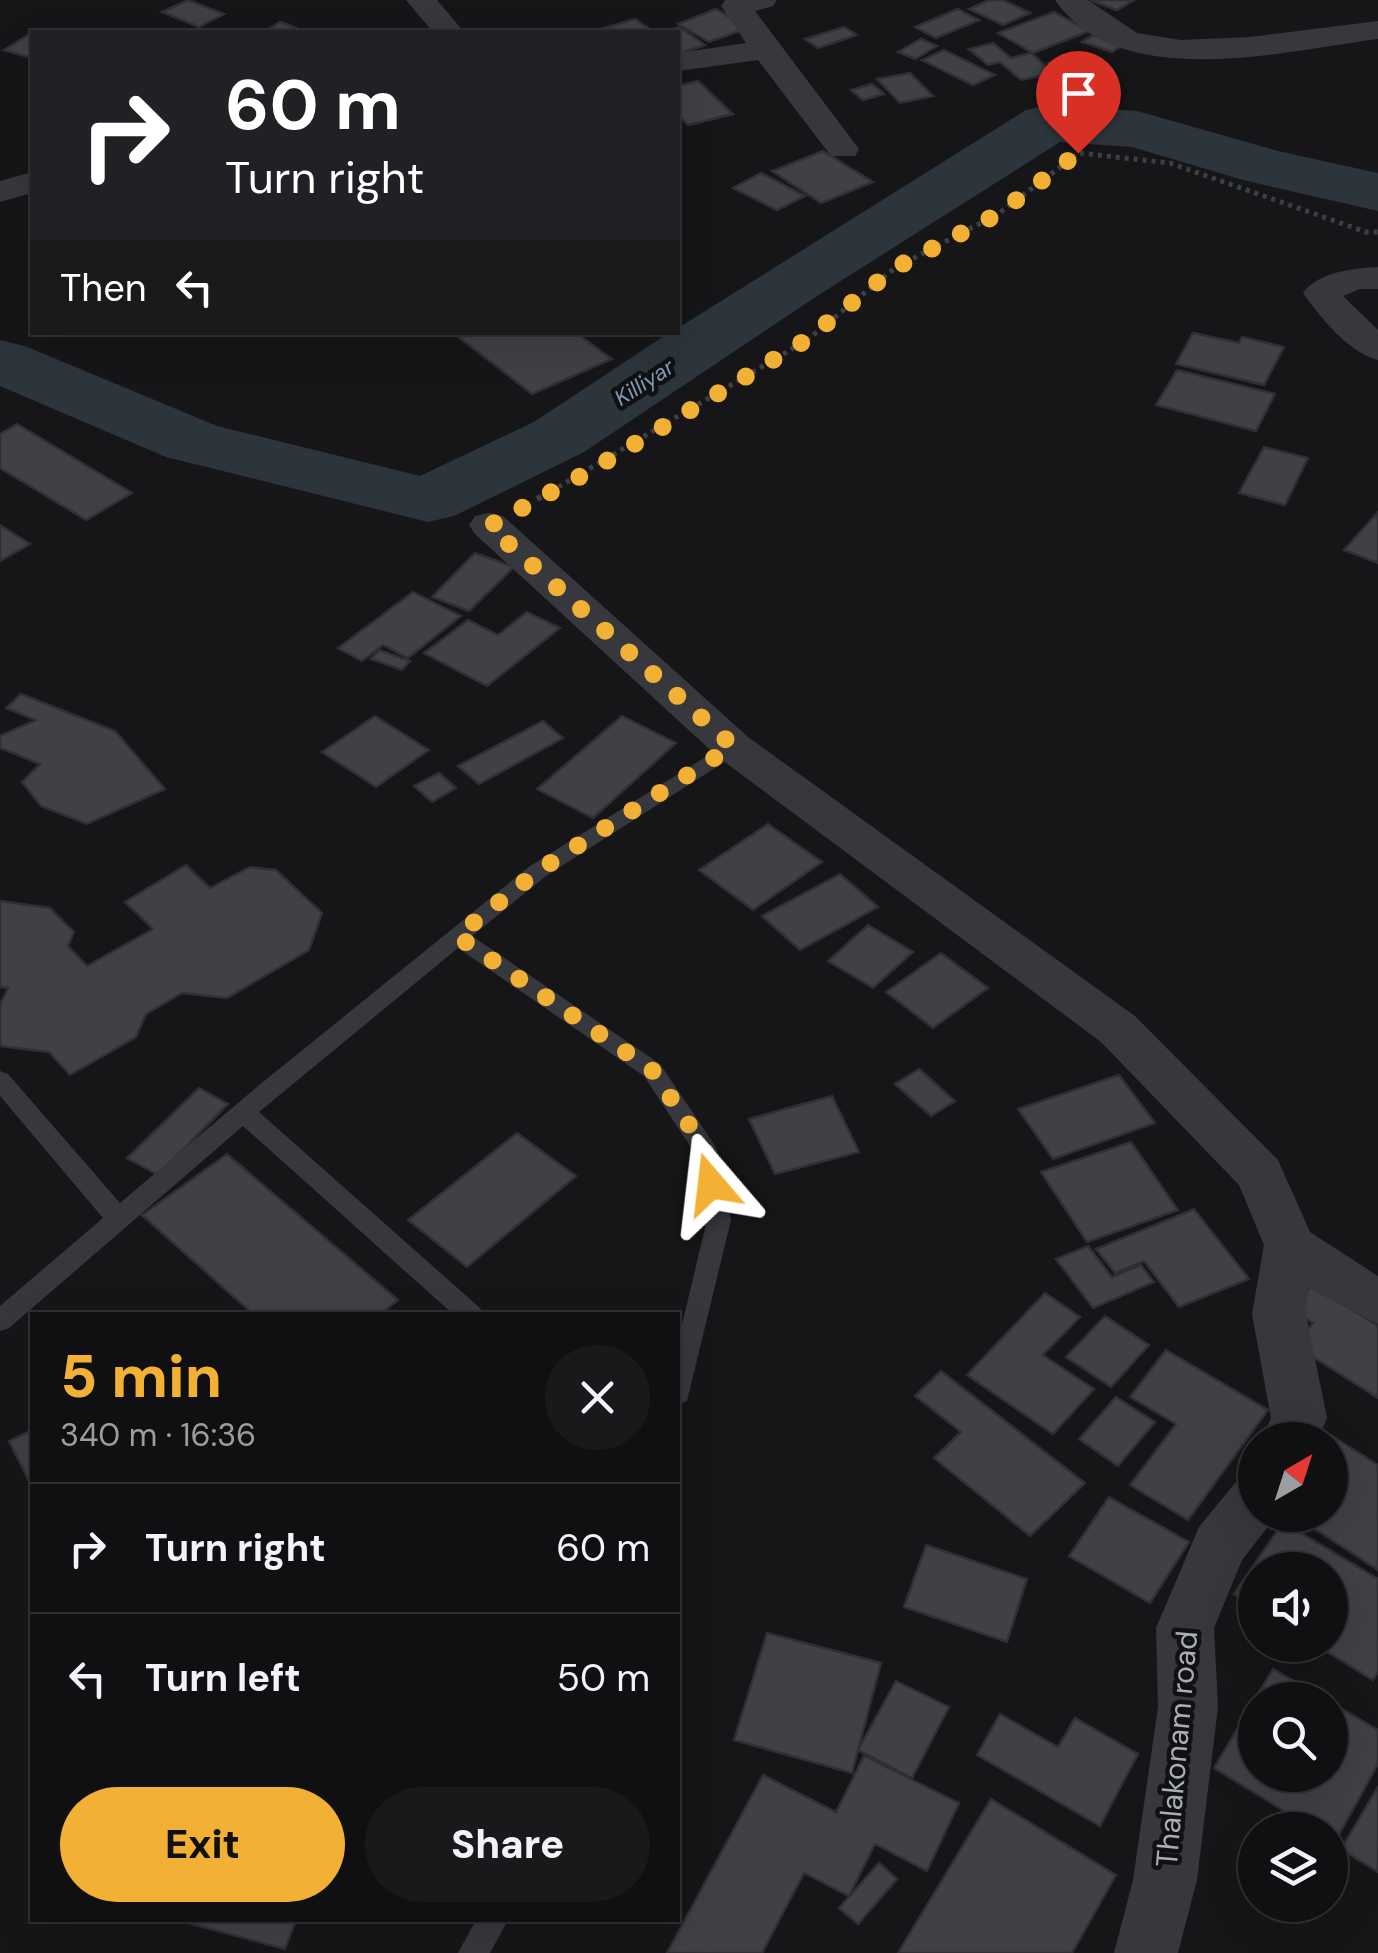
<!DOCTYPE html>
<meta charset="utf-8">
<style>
:root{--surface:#101012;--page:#19191b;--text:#f1f3f6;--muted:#9c9d9f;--line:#303032;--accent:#f2b134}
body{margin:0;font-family:"DM Sans",sans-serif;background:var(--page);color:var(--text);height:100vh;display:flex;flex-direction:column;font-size:38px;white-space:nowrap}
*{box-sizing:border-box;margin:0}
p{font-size:32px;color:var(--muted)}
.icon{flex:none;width:55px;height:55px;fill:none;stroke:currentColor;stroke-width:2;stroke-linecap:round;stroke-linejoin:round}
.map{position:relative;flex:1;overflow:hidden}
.side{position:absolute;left:30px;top:1312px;width:650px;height:610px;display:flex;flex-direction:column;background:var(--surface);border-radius:0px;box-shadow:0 10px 40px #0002,0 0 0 2px var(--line)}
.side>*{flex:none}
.hud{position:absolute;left:30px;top:30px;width:650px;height:305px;border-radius:0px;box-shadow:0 10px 40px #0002,0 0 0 2px var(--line);background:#202124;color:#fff;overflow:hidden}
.needle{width:65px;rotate:39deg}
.buttons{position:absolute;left:1238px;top:1422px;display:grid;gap:20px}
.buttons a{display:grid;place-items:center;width:110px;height:110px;border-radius:50%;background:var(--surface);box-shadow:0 10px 40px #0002,0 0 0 2px var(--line);font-size:50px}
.pin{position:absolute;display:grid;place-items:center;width:85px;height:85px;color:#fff;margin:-102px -42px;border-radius:50% 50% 50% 0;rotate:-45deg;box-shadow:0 0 10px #0007}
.pin .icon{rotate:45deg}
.me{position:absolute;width:110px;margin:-55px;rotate:343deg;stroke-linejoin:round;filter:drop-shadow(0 0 8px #0008)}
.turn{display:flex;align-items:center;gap:35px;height:210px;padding:0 30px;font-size:45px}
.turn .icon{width:130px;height:130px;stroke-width:2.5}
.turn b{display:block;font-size:70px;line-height:85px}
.then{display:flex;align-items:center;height:95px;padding:0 30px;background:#0003;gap:20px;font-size:38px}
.round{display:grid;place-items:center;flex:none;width:105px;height:105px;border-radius:52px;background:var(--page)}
.headline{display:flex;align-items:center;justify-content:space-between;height:170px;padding:0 30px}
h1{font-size:60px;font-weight:800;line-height:75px;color:var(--accent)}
.cta{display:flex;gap:20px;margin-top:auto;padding:20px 30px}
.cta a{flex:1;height:115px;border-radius:60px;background:var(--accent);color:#111;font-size:40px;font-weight:800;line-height:115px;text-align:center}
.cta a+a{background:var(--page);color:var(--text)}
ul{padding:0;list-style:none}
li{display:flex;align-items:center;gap:30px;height:130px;padding:0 30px;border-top:2px solid var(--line)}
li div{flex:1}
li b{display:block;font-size:38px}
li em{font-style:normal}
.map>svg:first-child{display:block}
</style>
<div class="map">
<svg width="1378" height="1953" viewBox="0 0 1378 1953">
<rect width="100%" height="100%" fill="#161618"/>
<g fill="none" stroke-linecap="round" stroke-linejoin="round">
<!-- river -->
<path fill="#2c353c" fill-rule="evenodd" d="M 1048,105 L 1137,111 L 1278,151 L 1378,173 L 1378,211 L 1243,180 L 1132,147 L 1060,142 L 814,298 L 584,452 L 454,516 L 428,522 L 166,457 L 0,386 L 0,340 L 25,346 L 217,426 L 420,476 L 534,422 L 670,332 L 678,332 L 678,328 L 1026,110 Z"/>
</g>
<!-- building -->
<path fill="#404145" stroke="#303034" stroke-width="2.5" d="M 188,0 L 224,14 L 199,27 L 162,12 Z
M 989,0 L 1003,0 L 1030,13 L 1003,25 L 969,9 Z
M 1090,0 L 1134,0 L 1117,10 Z
M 716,9 L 748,28 L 709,42 L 678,24 Z
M 958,9 L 979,20 L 936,38 L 915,27 Z
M 1054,12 L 1089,31 L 1033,53 L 998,33 Z
M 635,19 L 648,28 L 632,32 L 601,29 Z
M 280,22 L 307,32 L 264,32 Z
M 680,27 L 705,45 L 678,54 L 678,32 L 663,32 Z
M 844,27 L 857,35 L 818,48 L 805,39 Z
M 28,35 L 32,36 L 32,55 L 28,57 L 4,50 Z
M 1093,35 L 1122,45 L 1112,52 L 1082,42 Z
M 921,39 L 937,46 L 915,59 L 898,52 Z
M 993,43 L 1011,58 L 1031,53 L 1054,73 L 1021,80 L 1000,62 L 988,65 L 969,49 Z
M 944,50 L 995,75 L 973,85 L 922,60 Z
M 1076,54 L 1095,68 L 1068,76 L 1048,63 Z
M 910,73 L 933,96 L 900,103 L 877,79 Z
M 698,81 L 733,114 L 688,125 L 678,114 L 678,86 Z
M 872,84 L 884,94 L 863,100 L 851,90 Z
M 823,151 L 873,182 L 821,203 L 772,171 Z
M 761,173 L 805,196 L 777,210 L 733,188 Z
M 452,332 L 575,332 L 612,359 L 532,394 Z
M 1193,333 L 1239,343 L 1242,337 L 1284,347 L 1264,385 L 1176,364 Z
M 1177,370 L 1275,394 L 1256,431 L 1156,405 Z
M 17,424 L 132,493 L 86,520 L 0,468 L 0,434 Z
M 1264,447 L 1308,458 L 1285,505 L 1239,493 Z
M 1378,512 L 1378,563 L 1344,550 Z
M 0,525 L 30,544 L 0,561 Z
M 475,553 L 514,567 L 469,611 L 432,597 Z
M 413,592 L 461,616 L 408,658 L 383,645 L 362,661 L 338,648 Z
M 527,612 L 560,628 L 487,686 L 424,653 L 468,620 L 498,635 Z
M 379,650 L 410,661 L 402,670 L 371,659 Z
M 21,694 L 115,731 L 165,789 L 87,824 L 41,806 L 22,782 L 40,764 L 0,748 L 0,736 L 36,720 L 6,708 Z
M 375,716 L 429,750 L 376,787 L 322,752 Z
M 622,716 L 676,743 L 593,818 L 537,789 Z
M 543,721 L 563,738 L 479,784 L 458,766 Z
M 439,773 L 456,788 L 432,802 L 414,786 Z
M 768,824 L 822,862 L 753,910 L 699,870 Z
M 186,865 L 210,888 L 250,867 L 276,870 L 322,913 L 309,950 L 227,998 L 182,993 L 146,1014 L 136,1037 L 70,1075 L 49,1052 L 0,1046 L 0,1005 L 8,988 L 0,987 L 0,901 L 50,908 L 74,932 L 68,946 L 87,966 L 153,929 L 125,902 Z
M 840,874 L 878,907 L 800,950 L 762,916 Z
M 868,925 L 913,952 L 873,988 L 828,961 Z
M 941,953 L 988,988 L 933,1028 L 886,992 Z
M 919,1069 L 955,1101 L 931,1116 L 895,1084 Z
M 1119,1075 L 1155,1123 L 1053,1159 L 1018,1109 Z
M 199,1088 L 228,1104 L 158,1175 L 127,1158 Z
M 832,1096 L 859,1152 L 775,1174 L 749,1119 Z
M 517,1133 L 576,1176 L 467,1267 L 408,1220 Z
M 1131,1142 L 1178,1210 L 1087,1242 L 1041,1172 Z
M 227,1154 L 398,1300 L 379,1315 L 254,1315 L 142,1215 Z
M 1194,1209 L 1249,1279 L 1179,1307 L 1144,1261 L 1115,1273 L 1096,1249 Z
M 1088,1246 L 1112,1277 L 1141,1265 L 1154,1282 L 1093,1308 L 1056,1259 Z
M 1312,1285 L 1378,1326 L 1378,1398 L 1294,1345 L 1313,1323 L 1291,1309 Z
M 1045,1293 L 1080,1317 L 1043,1355 L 1094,1389 L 1053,1434 L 967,1375 Z
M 1105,1316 L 1149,1345 L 1111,1387 L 1066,1357 Z
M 1166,1350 L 1268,1410 L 1188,1520 L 1130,1485 L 1176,1424 L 1130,1397 Z
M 941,1371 L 1085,1483 L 1030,1536 L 934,1458 L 961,1432 L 915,1396 Z
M 1116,1397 L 1155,1422 L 1118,1466 L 1079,1439 Z
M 32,1430 L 32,1487 L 9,1441 Z
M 1332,1436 L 1378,1465 L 1378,1570 L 1293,1515 L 1330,1515 Z
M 1109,1497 L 1189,1542 L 1150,1603 L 1069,1556 Z
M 1283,1522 L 1378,1579 L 1378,1672 L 1373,1680 L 1316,1645 L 1330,1645 L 1330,1570 L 1255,1570 L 1255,1607 L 1234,1594 Z
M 926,1545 L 1027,1579 L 1007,1642 L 904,1607 Z
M 767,1633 L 881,1663 L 852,1773 L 734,1740 Z
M 1273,1669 L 1327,1700 L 1255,1700 L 1255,1775 L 1330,1775 L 1330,1702 L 1378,1730 L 1378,1764 L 1335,1842 L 1330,1839 L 1330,1830 L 1315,1830 L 1214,1768 Z
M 896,1681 L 949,1707 L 912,1778 L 858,1750 Z
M 1000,1714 L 1058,1747 L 1075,1718 L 1138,1754 L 1100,1826 L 977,1755 Z
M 864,1756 L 959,1803 L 927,1871 L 875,1844 L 849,1896 L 804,1873 L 762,1953 L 667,1953 L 763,1775 L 836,1812 Z
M 1378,1787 L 1378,1872 L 1341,1849 Z
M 991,1799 L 1116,1875 L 1072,1953 L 898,1953 Z
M 879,1863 L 897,1879 L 858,1924 L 839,1908 Z
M 177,1920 L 296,1920 L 285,1949 Z"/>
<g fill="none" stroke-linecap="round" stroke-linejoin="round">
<!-- path-far1 -->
<path stroke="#3d3f44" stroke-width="5" stroke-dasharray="4 5" stroke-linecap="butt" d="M 543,496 L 807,340 L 895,268 L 998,214 L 1079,153 L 1170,163 L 1366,232 L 1378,232"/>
<!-- path -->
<path stroke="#3d3f44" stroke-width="6" stroke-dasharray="5 8" stroke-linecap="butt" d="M 526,506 L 547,493"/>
<!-- lane -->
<path fill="#37383d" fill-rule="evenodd" d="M 733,740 L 740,742 L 743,747 L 740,752 L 546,876 L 472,936 L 660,1064 L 716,1147 L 731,1220 L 687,1401 L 678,1404 L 678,1341 L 707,1220 L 692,1149 L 644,1076 L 458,948 L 259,1112 L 480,1308 L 484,1315 L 454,1315 L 243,1126 L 9,1328 L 0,1331 L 0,1306 L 103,1218 L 0,1096 L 0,1071 L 8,1074 L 120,1203 L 258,1086 L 530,866 Z
M 476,1920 L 508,1920 L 490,1953 L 458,1953 Z"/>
<!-- street -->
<path fill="#37383d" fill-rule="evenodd" d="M 406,0 L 437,0 L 464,32 L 433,32 Z
M 725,0 L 777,0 L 773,6 L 755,11 L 859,149 L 855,156 L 831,156 L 758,60 L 678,71 L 678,53 L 746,43 L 721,6 Z
M 1055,0 L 1088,0 L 1137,33 L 1181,40 L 1250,37 L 1378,21 L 1378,39 C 1284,51 1119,94 1055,0 Z
M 32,172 L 32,193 L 0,202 L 0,181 Z
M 1378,267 L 1378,289 L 1360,289 L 1343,296 L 1378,330 L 1378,360 C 1349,353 1320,317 1303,293 C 1318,272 1354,268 1378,267 Z
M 489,513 L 503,516 L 748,737 L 1135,1016 L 1278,1160 L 1310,1232 L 1378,1276 L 1378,1324 L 1308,1288 L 1306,1314 L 1327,1418 L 1318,1440 L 1262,1440 L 1271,1418 L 1252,1314 L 1264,1245 L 1239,1185 L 1101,1042 L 718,757 L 475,534 L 469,525 L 475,516 Z
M 1255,1476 L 1255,1515 L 1277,1515 L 1242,1560 L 1214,1628 L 1218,1707 L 1197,1880 L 1178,1953 L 1114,1953 L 1133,1880 L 1158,1707 L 1156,1628 L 1199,1527 L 1235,1483 Z"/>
</g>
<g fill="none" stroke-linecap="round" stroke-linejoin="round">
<!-- route -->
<path stroke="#f2b134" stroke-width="18" stroke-dasharray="0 32.4" d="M 711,1184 L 704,1147 L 652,1070 L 457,936 L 538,871 L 733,746 L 489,526 L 590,471 L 806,340 L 895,268 L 998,214 L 1078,153"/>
</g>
<g text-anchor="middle" stroke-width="9" stroke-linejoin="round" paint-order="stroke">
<!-- far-water labels -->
<g font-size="22" font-style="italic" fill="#7f9bb3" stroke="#111113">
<text transform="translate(644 382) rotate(-33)" y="8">Killiyar</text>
</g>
<!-- near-street labels -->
<g font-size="30" fill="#a8adb8" stroke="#111113">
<text transform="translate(1177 1749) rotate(-85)" y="10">Thalakonam road</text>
</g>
</g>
</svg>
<div class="buttons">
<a><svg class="needle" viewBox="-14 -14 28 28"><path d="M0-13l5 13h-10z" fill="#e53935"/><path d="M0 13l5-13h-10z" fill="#9c9d9f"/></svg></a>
<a><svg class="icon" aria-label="sound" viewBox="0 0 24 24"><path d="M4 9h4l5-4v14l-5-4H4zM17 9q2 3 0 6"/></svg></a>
<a><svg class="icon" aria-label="search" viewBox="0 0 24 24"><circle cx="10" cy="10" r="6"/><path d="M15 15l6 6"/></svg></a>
<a><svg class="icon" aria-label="layers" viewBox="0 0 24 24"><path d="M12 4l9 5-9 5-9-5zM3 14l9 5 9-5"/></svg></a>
</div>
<div class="pin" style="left:1078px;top:153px;background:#d93025"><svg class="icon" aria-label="arrive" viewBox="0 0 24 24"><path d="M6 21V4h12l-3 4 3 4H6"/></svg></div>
<svg class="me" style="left:711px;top:1184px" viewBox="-20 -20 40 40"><path d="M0-17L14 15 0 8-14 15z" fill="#f2b134" stroke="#fff" stroke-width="4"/></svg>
<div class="hud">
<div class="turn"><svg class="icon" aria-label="right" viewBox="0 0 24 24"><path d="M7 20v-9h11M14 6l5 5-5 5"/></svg><div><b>60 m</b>Turn right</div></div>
<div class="then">Then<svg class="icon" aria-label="left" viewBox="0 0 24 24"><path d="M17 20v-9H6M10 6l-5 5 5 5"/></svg></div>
</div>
<section class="side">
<div class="headline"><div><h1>5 min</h1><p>340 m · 16:36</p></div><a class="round"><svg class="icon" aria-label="close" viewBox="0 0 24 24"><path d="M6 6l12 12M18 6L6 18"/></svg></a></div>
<ul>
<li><svg class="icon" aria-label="right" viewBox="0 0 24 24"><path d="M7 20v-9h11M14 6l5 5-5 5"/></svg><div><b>Turn right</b></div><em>60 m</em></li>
<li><svg class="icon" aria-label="left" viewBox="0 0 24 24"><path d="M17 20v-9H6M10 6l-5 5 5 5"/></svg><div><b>Turn left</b></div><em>50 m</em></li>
</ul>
<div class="cta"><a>Exit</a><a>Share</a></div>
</section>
</div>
